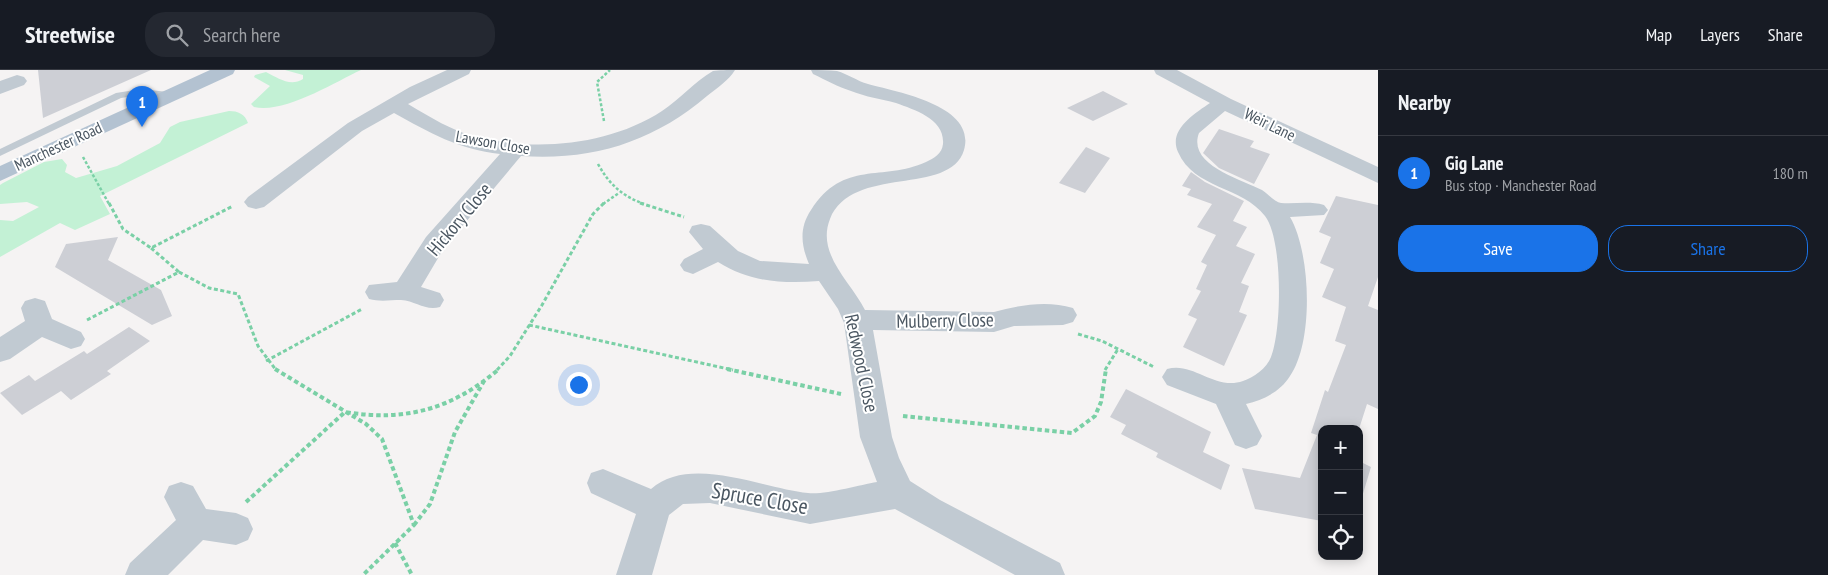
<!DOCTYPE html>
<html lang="en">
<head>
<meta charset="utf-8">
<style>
	body { margin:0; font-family:"PT Sans Narrow",sans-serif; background:#242831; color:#f1f3f6 }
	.controls { position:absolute; right:15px; bottom:15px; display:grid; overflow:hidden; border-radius:10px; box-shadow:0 2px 12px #0003 }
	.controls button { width:45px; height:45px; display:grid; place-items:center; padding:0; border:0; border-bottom:1px solid #363941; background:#171b24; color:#f1f3f6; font:25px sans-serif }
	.you { position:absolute; left:578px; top:314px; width:18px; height:18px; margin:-12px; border:4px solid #fff; border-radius:50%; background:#1a73e8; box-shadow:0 0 0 8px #1a73e833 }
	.badge { display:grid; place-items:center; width:32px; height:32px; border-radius:50%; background:#1a73e8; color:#fff; font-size:16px; font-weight:700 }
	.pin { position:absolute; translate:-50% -41px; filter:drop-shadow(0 1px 2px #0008) }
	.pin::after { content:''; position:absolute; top:26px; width:18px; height:15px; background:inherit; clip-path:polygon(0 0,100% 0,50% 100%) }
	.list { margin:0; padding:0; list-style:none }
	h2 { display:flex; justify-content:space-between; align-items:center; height:65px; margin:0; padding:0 20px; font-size:21px }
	h2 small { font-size:16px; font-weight:400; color:#9ea1a6 }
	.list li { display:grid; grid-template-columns:32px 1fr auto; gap:15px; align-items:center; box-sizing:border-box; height:75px; padding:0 20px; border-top:1px solid #363941 }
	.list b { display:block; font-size:19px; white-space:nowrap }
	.list p { margin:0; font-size:16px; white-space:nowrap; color:#9ea1a6 }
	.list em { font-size:16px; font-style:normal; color:#9ea1a6 }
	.actions { display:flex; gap:10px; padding:15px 20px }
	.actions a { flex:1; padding:11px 0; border:1px solid #1a73e8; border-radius:20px; text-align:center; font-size:18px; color:#1a73e8 }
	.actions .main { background:#1a73e8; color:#fff }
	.icon { flex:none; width:28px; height:28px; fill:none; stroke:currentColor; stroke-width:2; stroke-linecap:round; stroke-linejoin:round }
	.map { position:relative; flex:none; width:1378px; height:505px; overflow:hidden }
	header { display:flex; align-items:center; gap:30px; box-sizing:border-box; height:70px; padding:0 25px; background:#171b24; border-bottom:1px solid #363941 }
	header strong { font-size:24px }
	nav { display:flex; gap:28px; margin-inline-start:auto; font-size:18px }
	.search { width:350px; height:45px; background:#242831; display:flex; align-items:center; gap:12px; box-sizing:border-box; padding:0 18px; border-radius:20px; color:#9ea1a6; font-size:19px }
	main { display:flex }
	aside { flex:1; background:#171b24 }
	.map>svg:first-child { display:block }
	.green { fill:#c3f1d5 }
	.building { fill:#cdcfd5 }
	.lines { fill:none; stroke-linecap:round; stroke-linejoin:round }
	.path-far2 { stroke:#7ad0a6; stroke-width:2.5; stroke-dasharray:3 2; stroke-linecap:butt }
	.path-far1 { stroke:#7ad0a6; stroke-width:3; stroke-dasharray:4 2.5; stroke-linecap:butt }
	.path { stroke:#7ad0a6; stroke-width:4; stroke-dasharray:4.5 3; stroke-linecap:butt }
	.lane { fill:#c1cad2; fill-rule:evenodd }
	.street { fill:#c1cad2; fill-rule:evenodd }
	.primary { fill:#b3c2d1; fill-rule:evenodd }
	.labels { text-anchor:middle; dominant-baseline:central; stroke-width:4; stroke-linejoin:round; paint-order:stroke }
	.far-street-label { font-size:16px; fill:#4a5661; stroke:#fff }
	.street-label { font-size:19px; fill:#4a5661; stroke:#fff }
	.near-street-label { font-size:22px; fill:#4a5661; stroke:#fff }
</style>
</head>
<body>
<header>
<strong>Streetwise</strong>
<div class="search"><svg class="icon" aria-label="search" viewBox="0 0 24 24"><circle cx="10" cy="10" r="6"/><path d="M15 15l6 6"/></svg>Search here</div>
<nav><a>Map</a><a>Layers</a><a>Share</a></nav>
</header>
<main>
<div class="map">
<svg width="1378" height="505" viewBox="0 0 1378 505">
	<rect width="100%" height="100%" fill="#f5f3f3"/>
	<path class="green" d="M 285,0 L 361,0 C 333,13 284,44 254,37 L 251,34 L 270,16 L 254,7 L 255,5 L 266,2 C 278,8 290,17 303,9 L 303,5 Z
		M 229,41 C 238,41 245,44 248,53 L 100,126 L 110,144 L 75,160 L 60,153 L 0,187 L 0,150 L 13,151 L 39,137 L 27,132 L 0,134 L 0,115 L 3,113 L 44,92 L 62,89 L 67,95 L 65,102 L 76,108 L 117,96 L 160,73 L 170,57 L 180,52 Z"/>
	<path class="building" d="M 38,0 L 151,0 L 43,48 Z
		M 1103,21 L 1128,34 L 1093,51 L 1067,38 Z
		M 1219,59 L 1254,71 L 1250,77 L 1270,84 L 1254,114 L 1219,98 L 1203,83 Z
		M 1086,77 L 1110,88 L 1085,123 L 1059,113 Z
		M 1191,102 L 1205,112 L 1244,131 L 1233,151 L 1247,157 L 1236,176 L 1255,184 L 1241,213 L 1249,216 L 1239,242 L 1247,245 L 1224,296 L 1183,277 L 1197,249 L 1188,245 L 1201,221 L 1196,219 L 1207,195 L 1201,192 L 1216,165 L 1197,157 L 1212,134 L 1187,125 L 1191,119 L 1182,116 Z
		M 1336,126 L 1378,135 L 1378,207 L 1368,236 L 1378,240 L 1378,339 L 1367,334 L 1359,359 L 1322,359 L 1322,451 L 1255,439 L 1242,398 L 1300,408 L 1317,365 L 1311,363 L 1325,320 L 1328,322 L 1346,275 L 1335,271 L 1346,237 L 1322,227 L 1334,199 L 1320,193 L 1331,167 L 1319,162 Z
		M 118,167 L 108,190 L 161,220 L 172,246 L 152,255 L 55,197 L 66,174 Z
		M 129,257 L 150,271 L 107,301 L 111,304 L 71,330 L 61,321 L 22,345 L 0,323 L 29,305 L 35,311 L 84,281 L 87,284 Z
		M 1126,319 L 1211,362 L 1203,382 L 1230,395 L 1221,420 L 1156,387 L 1158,383 L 1121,364 L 1126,355 L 1110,347 Z
		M 1359,391 L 1371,397 L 1362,427 L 1359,425 Z"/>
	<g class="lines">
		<path class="path-far2" d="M 604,51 L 597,12 L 610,0
			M 83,87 L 109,134
			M 598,94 C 609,114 622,126 644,134
			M 603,134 L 619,123"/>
		<path class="path-far1" d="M 109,133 L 123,159 L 151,178 L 233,136
			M 640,133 L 684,147
			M 179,202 L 209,218 L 238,224 L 258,276 L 276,300
			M 87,250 L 179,202 L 151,178
			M 529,255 L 733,300
			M 1078,264 L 1102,271 L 1154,297
			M 266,291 L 362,239
			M 497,300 L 510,286 L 542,235 L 593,144 L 604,133
			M 1105,300 L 1118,279"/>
		<path class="path" d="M 275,299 L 366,354 L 382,369 L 414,455 L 363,505
			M 727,299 L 841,324
			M 903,346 L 1072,363 L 1095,346 L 1101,332 L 1106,299
			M 246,432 L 345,342 C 406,352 452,339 499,299
			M 414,455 L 430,434 L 455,362 L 484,311
			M 395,473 L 412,505"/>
		<path class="lane" d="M 141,19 L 168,22 L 173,25 L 168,28 L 141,25 L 121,28 L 0,86 L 0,79 L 116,23 Z"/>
		<path class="street" d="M 447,0 L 471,0 L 469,4 L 408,34 C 430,47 452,61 477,67 C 536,82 610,75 662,41 C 679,30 695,11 713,1 C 718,0 729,0 735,0 C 729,10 717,18 707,26 C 653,72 592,91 521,86 L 444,178 L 421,217 L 440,223 L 444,230 L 440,237 C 425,241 416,231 401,230 C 390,230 380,232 369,229 L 365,222 L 369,215 L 397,212 L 426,167 L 500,84 C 460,80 428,62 394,43 L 362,61 L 264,137 L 256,139 L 248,137 L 244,132 L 248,127 L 348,53 L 410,17 Z
			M 811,0 C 819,0 829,0 837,1 C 848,4 857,11 868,14 C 896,22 977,35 964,80 C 950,127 852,94 830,149 C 816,184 851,212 865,240 L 994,242 C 1019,235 1047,230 1073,238 L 1077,245 L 1073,252 L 1063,255 L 1014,256 L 994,262 L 873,260 L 892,367 L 899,388 L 910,411 L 940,430 L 1060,493 L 1065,505 L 1015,505 L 895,439 L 810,454 L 710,433 L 683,434 L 669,445 L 652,505 L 616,505 L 636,444 L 591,423 L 587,413 L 591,403 L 603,399 L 651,419 C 691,384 763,419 808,423 C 825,425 859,415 877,412 L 860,367 L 844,253 L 838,239 L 819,211 C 784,214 749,212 718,192 L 693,204 L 684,201 L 680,195 L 684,189 L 703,179 L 689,162 L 692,156 L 701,154 L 710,156 L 738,181 L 760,191 L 809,194 C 801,175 799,158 811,140 C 844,89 882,112 926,92 C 934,88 942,84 943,74 C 945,49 915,40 896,33 C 881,29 866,27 851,21 C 838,17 826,10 813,4 Z
			M 1154,0 L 1177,0 L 1231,29 L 1378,97 L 1378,113 L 1225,41 L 1199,63 C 1187,95 1241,109 1262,120 C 1268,124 1275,132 1281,133 C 1296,134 1310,131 1324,135 L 1328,140 L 1324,145 L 1290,147 C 1311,183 1314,272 1290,306 C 1280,322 1263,330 1246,334 L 1262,366 L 1257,375 L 1246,379 L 1235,375 L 1216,334 L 1167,315 L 1162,307 L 1167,299 C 1193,291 1215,321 1243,311 C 1253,308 1267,298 1271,287 C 1282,260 1283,169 1265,146 C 1242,116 1194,119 1178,82 C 1168,60 1194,44 1210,33 L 1156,4 Z
			M 17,5 L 24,7 L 27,11 L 24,15 L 0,24 L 0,11 Z
			M 35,228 L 45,231 L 52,249 L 81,262 L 85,269 L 81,276 L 71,279 L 42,267 L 10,289 L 0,292 L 0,267 L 25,251 L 21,238 L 25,231 Z
			M 181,412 L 193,416 L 206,439 L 236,443 L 248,448 L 253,459 L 248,470 L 236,475 L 203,470 L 168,505 L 125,505 L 130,493 L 176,450 L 164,427 L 169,416 Z"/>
		<path class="primary" d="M 210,0 L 235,0 L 233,4 L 0,111 L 0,96 Z"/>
	</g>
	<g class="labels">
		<g class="far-street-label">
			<text transform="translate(1270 54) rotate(26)">Weir Lane</text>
			<text transform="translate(493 72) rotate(10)">Lawson Close</text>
			<text transform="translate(58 76) rotate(-25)">Manchester Road</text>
		</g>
		<g class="street-label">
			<text transform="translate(459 149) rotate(-50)">Hickory Close</text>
			<text transform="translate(945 250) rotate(-1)">Mulberry Close</text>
			<text transform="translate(862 293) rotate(78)">Redwood Close</text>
		</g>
		<g class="near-street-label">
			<text transform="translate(760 428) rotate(10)">Spruce Close</text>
		</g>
	</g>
</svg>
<div class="controls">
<button>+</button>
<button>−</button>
<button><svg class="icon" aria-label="locate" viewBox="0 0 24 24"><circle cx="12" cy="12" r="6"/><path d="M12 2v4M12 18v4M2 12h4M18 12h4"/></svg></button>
</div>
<div class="you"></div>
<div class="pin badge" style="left:142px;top:57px">1</div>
</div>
<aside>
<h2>Nearby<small></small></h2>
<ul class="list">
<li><span class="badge">1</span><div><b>Gig Lane</b><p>Bus stop · Manchester Road</p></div><em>180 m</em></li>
</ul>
<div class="actions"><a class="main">Save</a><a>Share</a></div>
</aside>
</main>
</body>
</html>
